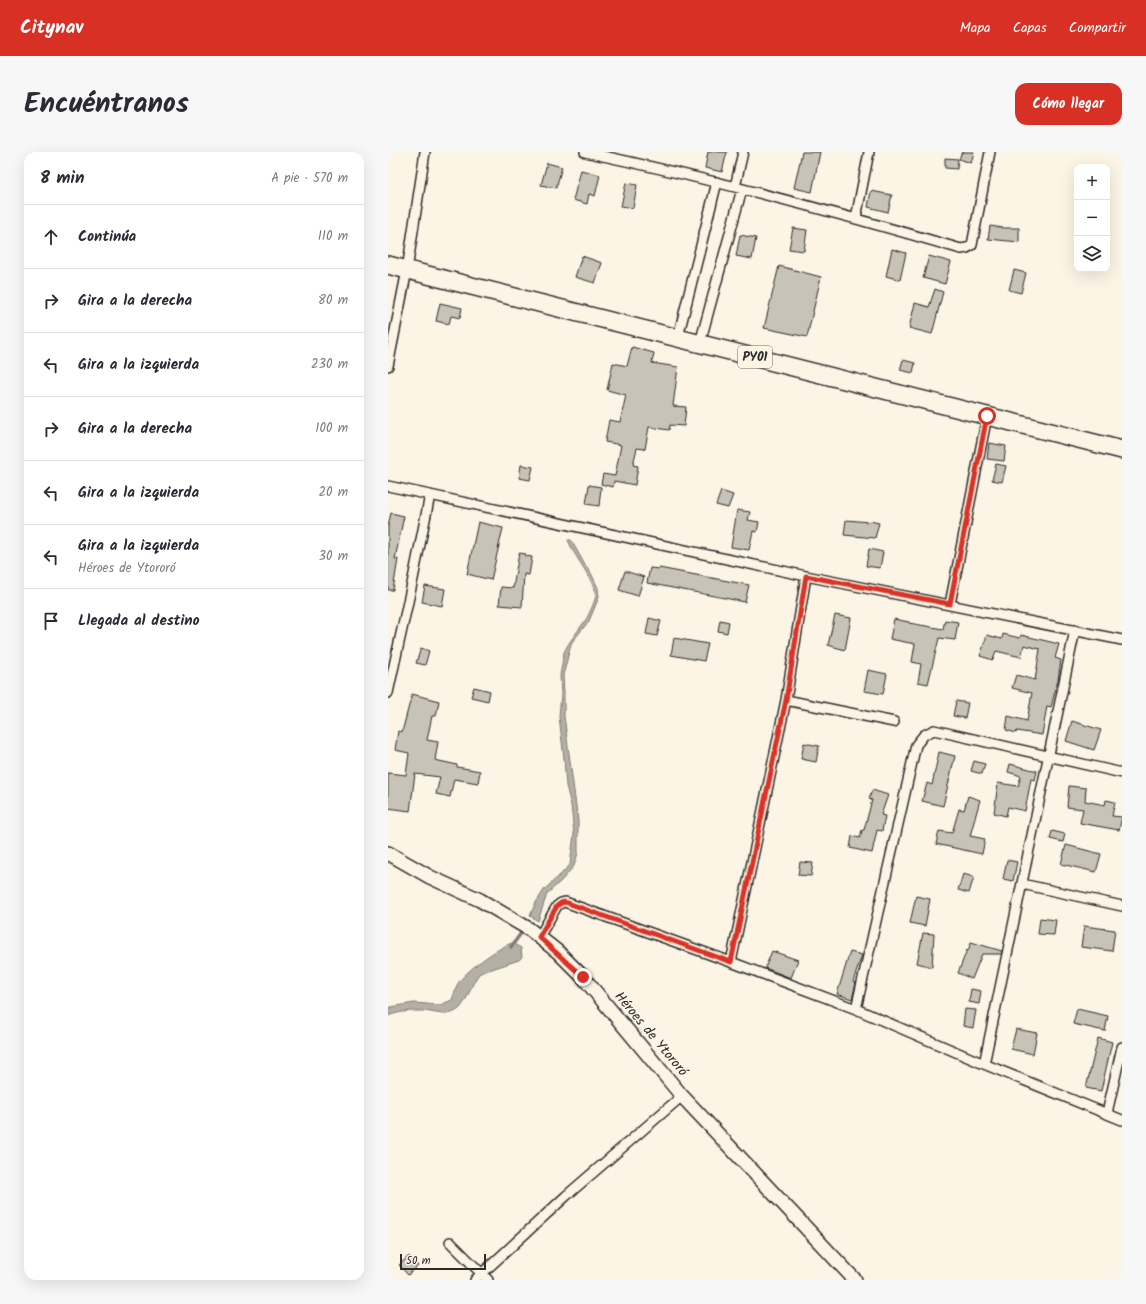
<!DOCTYPE html>
<html lang="es">
<head>
<meta charset="utf-8">
<style>
	body { margin:0; font-family:Kalam,sans-serif; background:#f7f7f7; color:#2b2b33 }
	.controls { position:absolute; right:12px; top:12px; display:grid; overflow:hidden; border-radius:8px; box-shadow:0 4px 16px #0002 }
	.controls button { width:36px; height:36px; display:grid; place-items:center; padding:0; border:0; border-bottom:1px solid #e1e1e2; background:#fff; color:#2b2b33; font:20px sans-serif }
	.scale { position:absolute; left:12px; bottom:10px; width:86px; box-sizing:border-box; padding-left:4px; border:2px solid #2b2b2b; border-top:0; font-size:11px; line-height:14px; white-space:nowrap; color:#2b2b2b; -webkit-text-stroke:3px #fcf5e5; paint-order:stroke }
	.stop { position:absolute; width:12px; height:12px; margin:-9px; border:3px solid #d93025; border-radius:50%; background:#fff }
	.stop.end { background:#d93025; border-color:#fff; box-shadow:0 1px 4px #0008 }
	.list { margin:0; padding:0; list-style:none }
	h2 { display:flex; justify-content:space-between; align-items:center; height:52px; margin:0; padding:0 16px; font-size:17px }
	h2 small { font-size:13px; font-weight:400; color:#7c7c81 }
	.list li { display:grid; grid-template-columns:26px 1fr auto; gap:12px; align-items:center; box-sizing:border-box; height:64px; padding:0 16px; border-top:1px solid #e1e1e2 }
	.list b { display:block; font-size:15px; white-space:nowrap }
	.list p { margin:0; font-size:13px; white-space:nowrap; color:#7c7c81 }
	.list em { font-size:13px; font-style:normal; color:#7c7c81 }
	.icon { flex:none; width:22px; height:22px; fill:none; stroke:currentColor; stroke-width:2; stroke-linecap:round; stroke-linejoin:round }
	.map { position:relative; flex:none; width:734px; height:1128px; overflow:hidden; border-radius:12px }
	header { display:flex; align-items:center; gap:24px; box-sizing:border-box; height:56px; padding:0 20px; background:#d93025; color:#fff }
	header strong { font-size:19px }
	nav { display:flex; gap:22px; margin-inline-start:auto; font-size:14px }
	.intro { display:flex; align-items:center; justify-content:space-between; box-sizing:border-box; height:96px; padding:0 24px }
	h1 { margin:0; font-size:28px }
	.button { padding:10px 18px; border-radius:12px; background:#d93025; color:#fff; font-size:14px; font-weight:700 }
	main { display:flex; gap:24px; padding:0 24px }
	aside { flex:1; background:#fff; border-radius:12px; box-shadow:0 4px 16px #0002 }
	.map>svg:first-child { display:block }
	.water { fill:#b4b0a5; stroke:#7d7b74 }
	.lines { fill:none; stroke-linecap:round; stroke-linejoin:round }
	.stream { stroke:#7d7b74; stroke-width:3.5 }
	.building { fill:#c8c3b7; stroke:#2b2b2b }
	.street-casing { stroke:#2b2b2b; stroke-width:12 }
	.secondary-casing { stroke:#2b2b2b; stroke-width:16 }
	.highway-casing { stroke:#2b2b2b; stroke-width:20 }
	.street { stroke:#fcf5e5; stroke-width:9 }
	.secondary { stroke:#fcf5e5; stroke-width:13 }
	.highway { stroke:#fcf5e5; stroke-width:17 }
	.route { stroke:#d93025; stroke-width:5 }
	.labels { text-anchor:middle; dominant-baseline:central; stroke-width:3; stroke-linejoin:round; paint-order:stroke }
	.shield { fill:#fcf5e5; stroke:#6a6863; stroke-width:1 }
	.shield-label { font-size:13px; font-weight:bold; fill:#2b2b2b }
	.street-label { font-size:14px; fill:#2b2b2b; stroke:#fcf5e5 }
</style>
</head>
<body>
<header>
<strong>Citynav</strong>
<nav><a>Mapa</a><a>Capas</a><a>Compartir</a></nav>
</header>
<div class="intro"><h1>Encuéntranos</h1><a class="button">Cómo llegar</a></div>
<main>
<aside>
<h2>8 min<small>A pie · 570 m</small></h2>
<ul class="list">
<li><svg class="icon" aria-label="ahead" viewBox="0 0 24 24"><path d="M12 20V5M6 11l6-6 6 6"/></svg><div><b>Continúa</b></div><em>110 m</em></li>
<li><svg class="icon" aria-label="right" viewBox="0 0 24 24"><path d="M7 20v-9h11M14 6l5 5-5 5"/></svg><div><b>Gira a la derecha</b></div><em>80 m</em></li>
<li><svg class="icon" aria-label="left" viewBox="0 0 24 24"><path d="M17 20v-9H6M10 6l-5 5 5 5"/></svg><div><b>Gira a la izquierda</b></div><em>230 m</em></li>
<li><svg class="icon" aria-label="right" viewBox="0 0 24 24"><path d="M7 20v-9h11M14 6l5 5-5 5"/></svg><div><b>Gira a la derecha</b></div><em>100 m</em></li>
<li><svg class="icon" aria-label="left" viewBox="0 0 24 24"><path d="M17 20v-9H6M10 6l-5 5 5 5"/></svg><div><b>Gira a la izquierda</b></div><em>20 m</em></li>
<li><svg class="icon" aria-label="left" viewBox="0 0 24 24"><path d="M17 20v-9H6M10 6l-5 5 5 5"/></svg><div><b>Gira a la izquierda</b><p>Héroes de Ytororó</p></div><em>30 m</em></li>
<li><svg class="icon" aria-label="arrive" viewBox="0 0 24 24"><path d="M6 21V4h12l-3 4 3 4H6"/></svg><div><b>Llegada al destino</b></div></li>
</ul>
</aside>
<div class="map">
<svg width="734" height="1128" viewBox="0 0 734 1128">
	<rect width="100%" height="100%" fill="#fcf5e5"/>
	<filter id="ink" filterUnits="userSpaceOnUse"><feTurbulence type="fractalNoise" baseFrequency=".025" numOctaves="2"/><feDisplacementMap in="SourceGraphic" scale="8" xChannelSelector="R" yChannelSelector="G"/><feConvolveMatrix kernelMatrix="1 2 1 2 8 2 1 2 1" color-interpolation-filters="sRGB"/></filter>
	<g filter="url(#ink)">
		<path class="water" d="M 180,388 L 183,388 L 196,411 L 203,421 L 210,436 L 211,445 L 201,469 L 184,490 L 181,500 L 175,524 L 176,541 L 176,564 L 190,669 L 190,701 L 186,714 L 174,728 L 159,742 L 150,769 L 142,764 L 147,752 L 156,738 L 172,723 L 182,713 L 186,682 L 183,653 L 178,634 L 176,607 L 171,564 L 173,542 L 172,524 L 176,500 L 181,491 L 199,466 L 205,453 L 208,444 L 206,436 L 200,423 L 185,399 Z
			M 124,791 L 133,796 L 134,805 L 131,808 L 92,821 C 83,831 81,846 72,856 C 59,868 45,858 30,859 C 20,859 10,860 0,864 L 0,856 L 3,855 L 26,851 L 52,853 L 64,848 C 66,843 67,838 69,833 C 77,819 109,796 124,791 Z"/>
		<g class="lines">
			<path class="stream" d="M 123,795 L 136,777"/>
		</g>
		<path class="building" d="M 320,0 L 339,0 L 334,20 L 317,16 Z
			M 414,0 L 432,0 L 424,40 L 406,36 Z
			M 574,0 L 586,0 L 583,11 L 571,7 Z
			M 557,6 L 570,7 L 569,17 L 557,16 Z
			M 159,11 L 174,15 L 168,36 L 153,33 Z
			M 193,18 L 212,23 L 207,44 L 201,42 L 199,52 L 185,48 Z
			M 238,31 L 249,33 L 245,56 L 233,54 Z
			M 483,39 L 504,43 L 500,60 L 480,55 Z
			M 602,74 L 615,76 L 631,76 L 631,90 L 600,87 Z
			M 405,76 L 419,78 L 416,99 L 401,97 Z
			M 352,83 L 368,86 L 364,107 L 348,104 Z
			M 504,97 L 518,101 L 512,128 L 498,124 Z
			M 194,104 L 214,111 L 207,131 L 187,125 Z
			M 541,104 L 563,110 L 557,132 L 535,126 Z
			M 391,114 L 433,125 L 419,185 L 376,176 Z
			M 626,118 L 638,121 L 633,141 L 621,138 Z
			M 547,137 L 555,140 L 544,182 L 521,176 L 527,151 L 541,155 Z
			M 52,151 L 74,156 L 72,166 L 63,164 L 61,172 L 48,169 Z
			M 244,195 L 266,201 L 264,211 L 290,215 L 285,254 L 298,255 L 296,274 L 282,273 L 281,278 L 261,275 L 257,297 L 249,296 L 245,313 L 250,314 L 247,333 L 226,329 L 225,335 L 213,332 L 215,322 L 227,324 L 233,293 L 217,290 L 221,268 L 232,270 L 238,243 L 219,238 L 225,211 L 239,214 Z
			M 515,208 L 527,211 L 525,221 L 512,218 Z
			M 601,291 L 618,294 L 616,309 L 599,307 Z
			M 608,312 L 618,314 L 614,330 L 604,328 Z
			M 133,313 L 145,315 L 142,328 L 131,326 Z
			M 201,333 L 213,335 L 211,354 L 198,352 Z
			M 333,339 L 345,343 L 340,356 L 328,353 Z
			M 349,358 L 362,360 L 360,368 L 371,370 L 369,380 L 365,379 L 361,398 L 343,395 Z
			M 3,361 L 16,364 L 7,407 L 10,407 L 5,438 L 0,438 L 0,374 Z
			M 458,368 L 482,370 L 482,369 L 491,371 L 487,386 L 456,383 Z
			M 90,370 L 115,376 L 103,428 L 79,422 Z
			M 481,397 L 495,400 L 492,416 L 478,414 Z
			M 131,401 L 138,402 L 137,404 L 144,405 L 141,423 L 136,422 L 134,455 L 111,453 L 113,435 L 125,436 Z
			M 262,416 L 271,417 L 271,416 L 361,433 L 357,450 L 259,431 Z
			M 237,419 L 256,425 L 250,444 L 231,438 Z
			M 37,434 L 57,437 L 54,454 L 34,450 Z
			M 447,463 L 463,466 L 457,498 L 440,493 Z
			M 261,466 L 273,469 L 269,484 L 258,482 Z
			M 506,467 L 521,470 L 521,471 L 555,477 L 557,468 L 570,470 L 567,488 L 551,486 L 540,532 L 530,530 L 533,512 L 524,510 L 527,492 L 502,487 Z
			M 332,468 L 341,470 L 339,481 L 330,479 Z
			M 615,482 L 632,486 L 633,483 L 671,492 L 667,506 L 673,508 L 670,528 L 663,555 L 659,554 L 654,583 L 629,579 L 628,581 L 618,578 L 620,564 L 639,569 L 644,541 L 624,536 L 628,523 L 647,528 L 652,497 L 636,493 L 633,505 L 608,499 L 605,508 L 592,504 L 599,483 L 614,487 Z
			M 286,486 L 320,492 L 316,509 L 283,503 Z
			M 33,496 L 41,499 L 37,513 L 28,511 Z
			M 480,518 L 499,522 L 495,542 L 476,539 Z
			M 86,535 L 102,539 L 100,549 L 83,545 Z
			M 24,542 L 51,549 L 48,564 L 44,564 L 39,588 L 50,590 L 47,608 L 69,613 L 69,615 L 92,619 L 90,631 L 66,627 L 62,645 L 48,642 L 52,625 L 27,622 L 22,659 L 0,656 L 0,621 L 18,623 L 21,601 L 7,598 L 10,579 L 14,580 Z
			M 568,549 L 580,551 L 577,566 L 565,564 Z
			M 684,569 L 713,578 L 706,598 L 678,589 Z
			M 416,591 L 431,594 L 428,610 L 413,607 Z
			M 551,600 L 567,604 L 555,654 L 534,649 L 539,631 L 544,633 Z
			M 586,609 L 597,612 L 594,622 L 583,619 Z
			M 622,612 L 649,619 L 647,628 L 643,627 L 637,659 L 620,655 L 618,664 L 606,661 L 610,631 L 630,634 L 633,624 L 620,620 Z
			M 681,634 L 698,636 L 697,649 L 717,653 L 718,648 L 727,650 L 724,664 L 734,665 L 731,678 L 692,671 L 695,657 L 679,655 Z
			M 484,638 L 500,643 L 493,663 L 497,664 L 494,679 L 489,678 L 484,701 L 462,696 L 464,684 L 472,686 L 474,678 L 476,678 L 484,648 L 481,647 Z
			M 580,644 L 592,648 L 582,684 L 597,687 L 594,702 L 548,692 L 551,679 L 564,681 L 571,657 L 576,658 Z
			M 664,679 L 677,682 L 675,690 L 662,687 Z
			M 678,693 L 713,702 L 708,720 L 673,712 Z
			M 619,708 L 629,710 L 625,729 L 615,727 Z
			M 412,710 L 425,711 L 423,724 L 410,723 Z
			M 575,722 L 586,725 L 581,741 L 570,738 Z
			M 528,744 L 542,747 L 537,774 L 522,771 Z
			M 652,766 L 668,768 L 666,783 L 650,782 Z
			M 696,774 L 727,778 L 724,799 L 693,795 Z
			M 535,781 L 546,782 L 544,815 L 529,811 Z
			M 583,790 L 614,799 L 613,802 L 594,802 L 584,827 L 570,821 L 579,798 L 580,799 Z
			M 384,799 L 410,808 L 403,826 L 377,816 Z
			M 462,800 L 474,803 L 465,830 L 468,831 L 464,847 L 449,842 Z
			M 583,837 L 593,839 L 591,852 L 581,850 Z
			M 577,857 L 588,858 L 585,876 L 575,874 Z
			M 689,857 L 720,864 L 717,879 L 685,872 Z
			M 628,877 L 649,881 L 645,902 L 623,897 Z
			M 710,886 L 724,890 L 713,939 L 698,936 Z
			M 21,1104 L 30,1114 L 20,1123 L 11,1113 Z"/>
		<g class="lines">
			<defs>
				<path id="street" d="M 197,0 C 323,27 448,60 573,97 L 579,96 L 584,93 L 602,0
					M 347,35 L 355,0
					M 468,66 L 481,0
					M 290,185 L 329,30
					M 312,191 L 354,37
					M 0,214 L 19,118 L 37,0
					M 0,334 L 418,424 L 734,488
					M 562,452 L 599,264
					M 0,541 L 25,427 L 42,343
					M 398,548 L 506,570
					M 634,732 L 734,754
					M 151,785 L 169,754 L 173,751 L 177,750 L 343,810 L 468,857 L 596,912 L 734,968
					M 343,810 L 398,548 L 418,424
					M 468,857 L 528,593 L 536,583 L 546,578 L 734,621
					M 596,912 L 687,478
					M 719,961 L 734,895
					M 62,1090 L 100,1128
					M 87,1128 L 178,1044 L 294,944"/>
				<path id="secondary" d="M 0,701 L 42,725 L 92,748 L 141,777 L 170,800 L 195,825 L 294,944 L 467,1128"/>
				<path id="highway" d="M 0,113 L 734,298"/>
			</defs>
			<use href="#street" class="street-casing"/>
			<use href="#secondary" class="secondary-casing"/>
			<use href="#highway" class="highway-casing"/>
			<use href="#street" class="street"/>
			<use href="#secondary" class="secondary"/>
			<use href="#highway" class="highway"/>
		</g>
	</g>
	<g class="lines" filter="url(#ink)">
		<path class="route" d="M 195,825 L 151,785 L 169,754 L 173,751 L 177,750 L 343,810 L 398,548 L 418,424 L 562,452 L 599,264"/>
	</g>
	<g class="labels">
		<rect class="shield" x="350" y="194" width="34" height="22" rx="3"/>
		<g class="shield-label">
			<text x="367" y="205">PY01</text>
		</g>
		<g class="street-label">
			<text transform="translate(263 882) rotate(50)">Héroes de Ytororó</text>
		</g>
	</g>
</svg>
<div class="controls">
<button>+</button>
<button>−</button>
<button><svg class="icon" aria-label="layers" viewBox="0 0 24 24"><path d="M12 4l9 5-9 5-9-5zM3 14l9 5 9-5"/></svg></button>
</div>
<div class="scale">50 m</div>
<div class="stop" style="left:599px;top:264px"></div>
<div class="stop end" style="left:195px;top:825px"></div>
</div>
</main>
</body>
</html>
